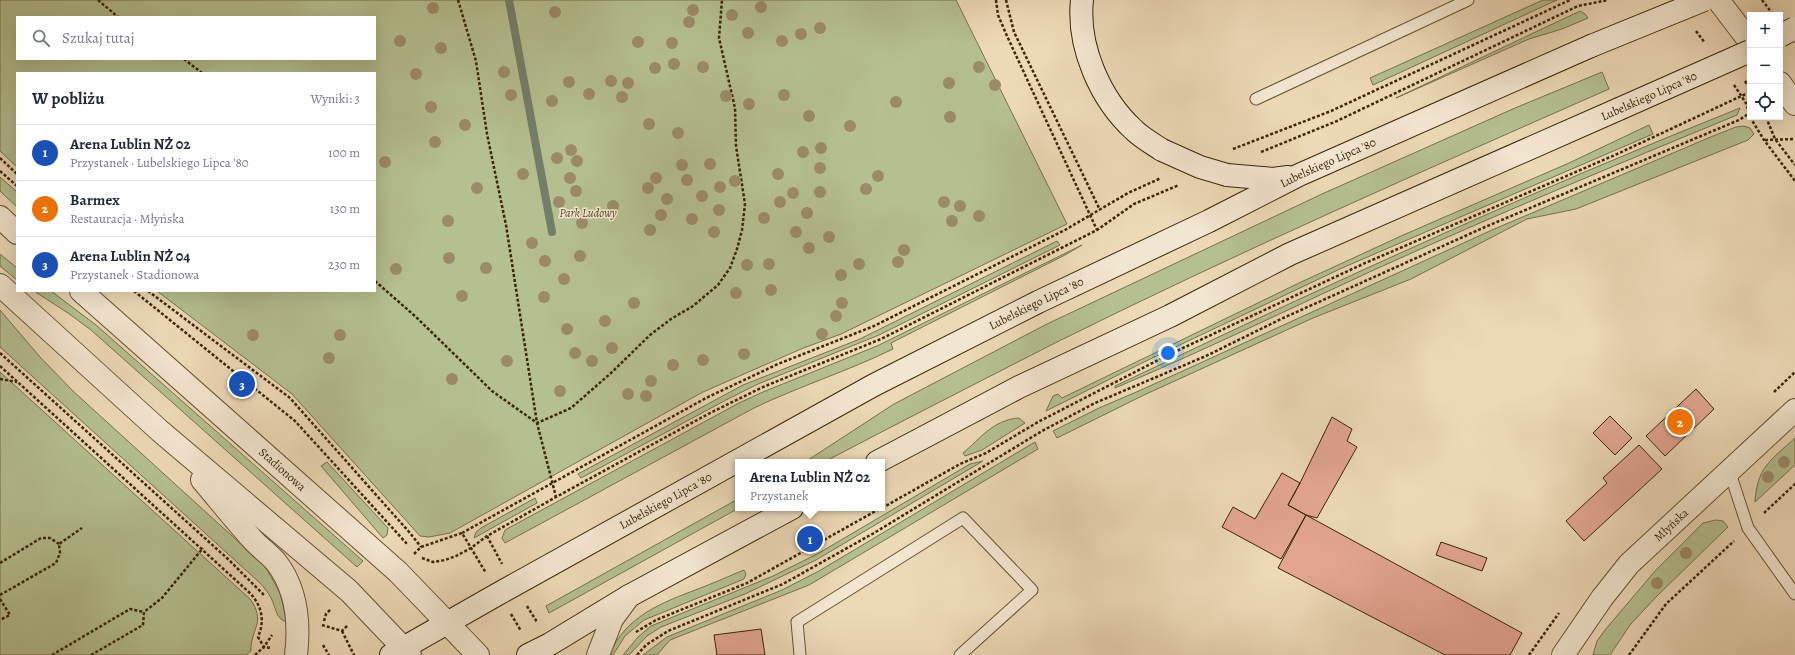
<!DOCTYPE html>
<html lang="pl">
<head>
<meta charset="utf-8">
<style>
	body { margin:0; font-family:Alegreya,serif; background:#f6f6f7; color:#1f2937 }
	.controls { position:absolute; right:12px; top:12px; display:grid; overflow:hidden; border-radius:0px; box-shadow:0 4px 16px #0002 }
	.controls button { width:36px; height:36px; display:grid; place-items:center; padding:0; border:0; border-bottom:1px solid #e0e1e3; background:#fff; color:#1f2937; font:20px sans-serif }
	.you { position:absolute; left:1168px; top:353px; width:14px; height:14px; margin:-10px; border:3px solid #fff; border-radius:50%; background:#1a73e8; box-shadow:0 0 0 6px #1a73e833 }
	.badge { display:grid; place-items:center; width:26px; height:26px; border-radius:50%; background:#1a73e8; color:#fff; font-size:13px; font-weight:700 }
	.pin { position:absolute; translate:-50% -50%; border:2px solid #fff; box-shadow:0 1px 4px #0006 }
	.popup { position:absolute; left:735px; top:459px; width:150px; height:52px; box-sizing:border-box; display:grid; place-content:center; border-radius:0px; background:#fff; filter:drop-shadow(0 1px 3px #0005); font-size:13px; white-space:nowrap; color:#747a83 }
	.popup b { font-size:15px; color:#1f2937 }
	.popup::after { content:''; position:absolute; left:50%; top:100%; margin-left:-8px; border:8px solid transparent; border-top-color:#fff }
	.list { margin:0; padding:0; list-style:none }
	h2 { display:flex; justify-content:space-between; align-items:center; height:52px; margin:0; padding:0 16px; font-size:17px }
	h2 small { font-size:13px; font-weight:400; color:#747a83 }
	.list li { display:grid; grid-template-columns:26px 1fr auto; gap:12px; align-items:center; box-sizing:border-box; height:56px; padding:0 16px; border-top:1px solid #e0e1e3 }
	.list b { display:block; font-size:15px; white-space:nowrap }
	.list p { margin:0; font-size:13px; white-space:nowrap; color:#747a83 }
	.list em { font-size:13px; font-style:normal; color:#747a83 }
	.icon { flex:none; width:22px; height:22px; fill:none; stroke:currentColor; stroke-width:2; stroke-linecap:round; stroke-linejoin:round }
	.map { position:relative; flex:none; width:1795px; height:655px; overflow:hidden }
	.search { position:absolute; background:#fff; box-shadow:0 4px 16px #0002; left:16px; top:16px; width:360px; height:44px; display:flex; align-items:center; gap:10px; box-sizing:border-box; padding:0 14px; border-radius:0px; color:#747a83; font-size:15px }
	.panel { position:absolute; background:#fff; box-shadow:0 4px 16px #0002; left:16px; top:72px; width:360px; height:220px; border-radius:0px }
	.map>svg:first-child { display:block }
	.green { fill:#b5c090; stroke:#78724a; fill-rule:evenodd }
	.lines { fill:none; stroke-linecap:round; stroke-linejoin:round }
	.stream { stroke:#737e6a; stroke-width:8 }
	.building { fill:#e3a592; stroke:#3a2505 }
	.service-casing { stroke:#675232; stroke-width:13 }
	.minor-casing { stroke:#675232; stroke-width:24 }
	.tertiary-casing { stroke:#675232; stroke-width:24 }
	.secondary-casing { stroke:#3a2505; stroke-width:24 }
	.path { stroke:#3a2505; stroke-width:2.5; stroke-dasharray:3 2; stroke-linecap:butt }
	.service { stroke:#f3e6d0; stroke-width:11 }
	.minor { stroke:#f3e6d0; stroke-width:22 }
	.tertiary { stroke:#f3e6d0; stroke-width:22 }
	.secondary { stroke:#f3e6d0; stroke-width:22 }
	.secondary-bridge-casing { stroke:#3a2505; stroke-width:24; stroke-linecap:butt }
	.secondary-bridge { stroke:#f3e6d0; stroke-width:22 }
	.tree { fill:#9c8b68 }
	.labels { text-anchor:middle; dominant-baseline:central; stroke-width:3; stroke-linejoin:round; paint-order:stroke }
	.street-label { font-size:12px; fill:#3a2505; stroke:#f3e6d0 }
	.park-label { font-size:12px; font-style:italic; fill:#594c28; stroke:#f3e6d0 }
</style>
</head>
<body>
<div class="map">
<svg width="1795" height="655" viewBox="0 0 1795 655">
	<rect width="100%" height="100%" fill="#edd9b7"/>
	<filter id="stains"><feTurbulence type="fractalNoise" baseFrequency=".005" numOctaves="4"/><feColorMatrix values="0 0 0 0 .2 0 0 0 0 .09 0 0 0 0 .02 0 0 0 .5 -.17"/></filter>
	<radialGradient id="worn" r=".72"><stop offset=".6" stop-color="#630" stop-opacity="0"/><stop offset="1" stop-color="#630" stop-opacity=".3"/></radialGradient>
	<path class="green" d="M 0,0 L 956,0 L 1067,224 L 841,334 L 801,349 L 703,392 L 450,533 L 429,537 L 420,536 L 292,394 L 157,291 L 375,291 L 375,73 L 17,73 L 17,167 L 0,151 ZM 17,17 L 375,17 L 375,59 L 17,59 Z
		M 1543,0 L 1557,0 L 1373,85 L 1370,78 Z
		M 1580,11 L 1585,14 L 1588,18 L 1562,29 L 1529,39 L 1396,98 Z
		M 1602,72 L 1609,89 C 1423,171 1236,253 1053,344 C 977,383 900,422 824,462 L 805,462 L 894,404 L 1047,324 L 1322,194 L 1515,108 Z
		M 1740,108 L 1737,115 C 1616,165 1495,215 1376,269 C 1289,309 1203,351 1115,388 L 1115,386 L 1149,370 C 1344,277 1539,188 1740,108 Z
		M 1649,125 L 1653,134 L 1342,268 L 1146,361 L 1046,411 L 1053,396 L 1058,394 L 1062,398 L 1299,283 L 1401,236 L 1569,163 Z
		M 1744,126 L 1750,128 L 1754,134 L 1748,140 L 1576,209 L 1527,219 L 1411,279 L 1313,318 L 1144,395 L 1057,438 L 1053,431 L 1099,408 L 1141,390 L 1492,230 L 1713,136 L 1736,127 Z
		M 0,177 L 17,192 L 17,207 L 0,191 Z
		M 1057,241 L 1060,245 L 879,335 L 758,384 L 726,400 L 581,478 L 578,474 L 743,385 L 860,339 Z
		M 1082,245 L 1065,255 L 891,343 L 893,349 C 848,371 800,386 754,408 L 505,543 L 502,538 L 505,530 L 739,403 L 763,392 L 877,346 Z
		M 0,254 L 17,268 L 17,280 L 0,266 Z
		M 34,291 L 51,291 L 96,325 L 363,561 L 357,567 L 91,330 L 68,313 Z
		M 0,310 L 40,357 L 74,392 L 265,566 L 280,593 L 287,622 C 275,619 276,607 271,598 C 268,592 264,588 260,583 L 0,347 Z
		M 0,372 L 250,599 C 267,622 250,630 251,651 L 246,655 L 0,655 Z
		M 1019,418 L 1025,423 L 982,450 L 965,456 L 963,453 C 981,438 993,420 1019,418 Z
		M 1795,438 L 1795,465 L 1755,502 C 1757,467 1771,460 1795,438 Z
		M 1035,442 L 1038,449 L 809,585 L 670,640 L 657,655 L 643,655 L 667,637 L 782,590 L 819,571 Z
		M 983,461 L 816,560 L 745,594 L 661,627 L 647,636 L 629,655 L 623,655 L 638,637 L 651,626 L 773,576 L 819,553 L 970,464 Z
		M 327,462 L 388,528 L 387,535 L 383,538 L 321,466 Z
		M 535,498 L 537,503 L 474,538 L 476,532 L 481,528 Z
		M 738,499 L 739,508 L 549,613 L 546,606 Z
		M 1716,520 L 1723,521 L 1728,527 L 1657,596 L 1630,625 L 1610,655 L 1593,655 L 1597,641 L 1605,630 L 1655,571 L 1703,523 Z
		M 744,570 L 746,574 L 744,579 L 644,620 L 625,636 L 613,655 L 609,655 C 626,616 661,603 698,589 C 714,583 729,576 744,570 Z"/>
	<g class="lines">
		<path class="stream" d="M 509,0 L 552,232"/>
	</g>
	<path class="building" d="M 1696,389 L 1714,409 L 1665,456 L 1646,436 Z
		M 1610,416 L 1632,438 L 1615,455 L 1593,433 Z
		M 1332,417 L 1352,429 L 1347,441 L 1357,447 L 1317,518 L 1306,515 L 1288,505 L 1300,483 Z
		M 1639,445 L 1662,469 L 1584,541 L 1566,521 L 1607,483 L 1603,478 Z
		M 1282,473 L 1300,483 L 1288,505 L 1306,515 L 1281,559 L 1222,527 L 1233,507 L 1255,519 Z
		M 1306,515 L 1522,633 L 1510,655 L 1445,655 L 1278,568 Z
		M 1441,542 L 1487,558 L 1482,571 L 1436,555 Z
		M 761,629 L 765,655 L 717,655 L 714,635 Z"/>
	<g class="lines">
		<defs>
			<path id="service" d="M 1256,99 L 1468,0
				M 1729,470 L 1748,528 L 1795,594
				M 800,655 L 797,622 L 963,518 L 1032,590 L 960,655"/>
			<g id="minor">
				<path d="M 1718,0 L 1750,42"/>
				<path d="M 1780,83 L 1795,104"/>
				<path d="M 598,655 L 612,619 L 629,596"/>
				<path id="s1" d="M 1563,655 L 1602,598 L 1629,564 L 1795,410"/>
			</g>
			<g id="tertiary">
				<path d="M 0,217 L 17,233"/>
				<path d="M 0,285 L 160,431 L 349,591 L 410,655"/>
				<path id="s2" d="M 81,291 L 398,572 L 478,655"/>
				<path d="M 202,480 C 219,500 235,520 252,539 C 259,547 269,554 276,562 C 297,589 300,622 296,655"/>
			</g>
			<g id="secondary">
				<path d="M 1082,0 C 1077,46 1100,99 1134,130 C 1142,138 1153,144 1162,150"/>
				<path d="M 1227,175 L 1273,179 L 1288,177"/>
				<path d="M 877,462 L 1019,387 L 1170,316 L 1290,254 L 1619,109"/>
				<path id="s3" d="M 391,655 L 498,594 L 874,385 L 1038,302 L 1209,221 L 1299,175 L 1591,46"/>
				<path d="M 528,655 L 550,644 L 629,596 L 792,508"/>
			</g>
		</defs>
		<use href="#service" class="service-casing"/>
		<use href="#minor" class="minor-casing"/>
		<use href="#tertiary" class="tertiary-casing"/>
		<use href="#secondary" class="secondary-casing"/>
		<path class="path" d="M 98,0 L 118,17
			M 458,0 L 476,61 L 487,134 L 506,225 L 537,423 L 556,497
			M 996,0 L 998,15 L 1007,36 L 1097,230
			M 1006,0 L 1014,32 L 1100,210
			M 1762,0 L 1772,13
			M 1696,31 L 1705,43
			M 184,59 L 202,73
			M 1745,81 L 1750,89
			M 1734,85 L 1746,103 L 1750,116
			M 1750,117 L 1764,140 L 1795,181
			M 1766,117 L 1775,139 L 1795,165
			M 1765,140 L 1795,139
			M 1233,149 L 1331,111 L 1570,0
			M 1261,152 L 1337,121 L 1578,6 L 1608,0
			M 0,158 L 17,174
			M 0,171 L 17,186
			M 375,281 L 416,317 L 492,391 L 537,423 L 571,408 L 611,373 L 650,335 L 671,319 L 693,306 L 718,285 L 730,268 L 737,249 L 742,230 L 745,204 L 736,146 L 735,108 L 719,38 L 722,0
			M 134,291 L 295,421 L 408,545
			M 148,291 L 290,398 L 410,533 L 421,547
			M 0,353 L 229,560 L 265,596
			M 0,366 L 251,594 C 262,607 265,621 258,637 L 264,647 L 271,648
			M 0,379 L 17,382
			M 1774,392 L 1795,372
			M 882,508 L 960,464 L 986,453 L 1038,422 L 1168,355 L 1363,264 L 1615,155 L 1750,92
			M 1764,513 L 1795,484
			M 462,533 L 706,398 L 778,364 L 874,326 L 1065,230 L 1128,193 L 1161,178
			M 487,536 L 502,564
			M 414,554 L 421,547 L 462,533 L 486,573
			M 422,558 L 433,562 L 445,560 L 456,556 L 471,548 L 487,536 L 556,497 L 710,413 L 763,387 L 881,339 L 1097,230 L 1134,204 L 1179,185
			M 0,563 L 41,538 L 50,538 L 59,544
			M 0,595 L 56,563 L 60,553 L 59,544 L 82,528
			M 0,599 L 10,615 L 0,620
			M 527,606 L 537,622
			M 511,614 L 521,631
			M 324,621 L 326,614 L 331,609
			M 322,625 L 342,631 L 348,625
			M 342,631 L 354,655
			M 636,632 L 656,620 L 747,583 L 881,508
			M 323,645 L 329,655
			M 52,655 L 130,609 L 144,612
			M 91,655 L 143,625 L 144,612 L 162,598 L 203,548
			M 255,655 L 264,647 L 272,635
			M 637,655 L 646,645 L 668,631 L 783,584 L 874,533 L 1042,431 L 1095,403 L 1206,356 L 1281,319 L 1485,227 L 1739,120 L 1750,113
			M 1529,655 L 1559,613
			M 1629,655 L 1666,604 L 1734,541"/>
		<use href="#service" class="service"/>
		<use href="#minor" class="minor"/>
		<use href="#tertiary" class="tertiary"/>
		<use href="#secondary" class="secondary"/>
		<defs>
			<path id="secondary-bridge" d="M 1780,36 L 1795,28
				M 1591,46 L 1704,0
				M 1619,109 L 1750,51
				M 1162,150 L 1200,167 L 1227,175"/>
		</defs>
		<use href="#secondary-bridge" class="secondary-bridge-casing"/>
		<use href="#secondary-bridge" class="secondary-bridge"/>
	</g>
	<g class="tree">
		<circle cx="761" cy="7" r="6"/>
		<circle cx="433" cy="8" r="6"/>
		<circle cx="693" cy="10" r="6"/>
		<circle cx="555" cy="12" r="6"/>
		<circle cx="732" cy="15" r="6"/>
		<circle cx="689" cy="22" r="6"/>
		<circle cx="820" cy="28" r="6"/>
		<circle cx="748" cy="33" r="6"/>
		<circle cx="801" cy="34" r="6"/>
		<circle cx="400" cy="41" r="6"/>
		<circle cx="782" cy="41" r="6"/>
		<circle cx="638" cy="42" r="6"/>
		<circle cx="672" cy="43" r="6"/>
		<circle cx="441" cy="48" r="6"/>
		<circle cx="674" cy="64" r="6"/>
		<circle cx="703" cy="67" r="6"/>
		<circle cx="979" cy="67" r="6"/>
		<circle cx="655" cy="68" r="6"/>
		<circle cx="504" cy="72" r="6"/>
		<circle cx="416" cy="74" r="6"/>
		<circle cx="611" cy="81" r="6"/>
		<circle cx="569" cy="82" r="6"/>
		<circle cx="628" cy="83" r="6"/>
		<circle cx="949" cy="83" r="6"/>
		<circle cx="995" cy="85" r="6"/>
		<circle cx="589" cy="94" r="6"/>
		<circle cx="511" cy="95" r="6"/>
		<circle cx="784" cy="95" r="6"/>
		<circle cx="726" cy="96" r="6"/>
		<circle cx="622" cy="97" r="6"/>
		<circle cx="552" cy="101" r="6"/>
		<circle cx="896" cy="102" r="6"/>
		<circle cx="749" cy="104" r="6"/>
		<circle cx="431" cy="107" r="6"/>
		<circle cx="809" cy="116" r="6"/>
		<circle cx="950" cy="117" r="6"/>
		<circle cx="649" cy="124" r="6"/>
		<circle cx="465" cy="125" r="6"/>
		<circle cx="850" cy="126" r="6"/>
		<circle cx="678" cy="133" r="6"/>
		<circle cx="435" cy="142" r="6"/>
		<circle cx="821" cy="148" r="6"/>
		<circle cx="571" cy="150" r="6"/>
		<circle cx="803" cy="152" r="6"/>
		<circle cx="557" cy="158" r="6"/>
		<circle cx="577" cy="161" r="6"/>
		<circle cx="385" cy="162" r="6"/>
		<circle cx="710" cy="164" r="6"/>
		<circle cx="682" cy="165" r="6"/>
		<circle cx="820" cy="168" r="6"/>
		<circle cx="523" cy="174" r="6"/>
		<circle cx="778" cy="174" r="6"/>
		<circle cx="878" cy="176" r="6"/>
		<circle cx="570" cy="178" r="6"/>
		<circle cx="656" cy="178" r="6"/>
		<circle cx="687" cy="180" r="6"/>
		<circle cx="735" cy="181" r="6"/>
		<circle cx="720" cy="187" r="6"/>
		<circle cx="477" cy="188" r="6"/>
		<circle cx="648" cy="188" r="6"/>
		<circle cx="866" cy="189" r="6"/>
		<circle cx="576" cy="191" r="6"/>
		<circle cx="820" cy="192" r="6"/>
		<circle cx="793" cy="193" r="6"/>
		<circle cx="702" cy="196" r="6"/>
		<circle cx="667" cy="199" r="6"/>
		<circle cx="559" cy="202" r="6"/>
		<circle cx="780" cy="202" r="6"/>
		<circle cx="944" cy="202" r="6"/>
		<circle cx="613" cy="206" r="6"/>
		<circle cx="960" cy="206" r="6"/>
		<circle cx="719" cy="210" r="6"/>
		<circle cx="807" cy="213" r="6"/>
		<circle cx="661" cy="215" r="6"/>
		<circle cx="979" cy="216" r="6"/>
		<circle cx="764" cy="218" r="6"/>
		<circle cx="692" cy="219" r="6"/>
		<circle cx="448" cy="221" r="6"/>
		<circle cx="952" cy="221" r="6"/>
		<circle cx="582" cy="223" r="6"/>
		<circle cx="650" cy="230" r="6"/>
		<circle cx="714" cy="232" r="6"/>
		<circle cx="796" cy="232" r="6"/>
		<circle cx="829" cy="237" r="6"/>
		<circle cx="532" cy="243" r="6"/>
		<circle cx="809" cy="248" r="6"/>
		<circle cx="904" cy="250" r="6"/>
		<circle cx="580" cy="256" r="6"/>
		<circle cx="449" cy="258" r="6"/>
		<circle cx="545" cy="261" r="6"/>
		<circle cx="898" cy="262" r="6"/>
		<circle cx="769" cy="264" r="6"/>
		<circle cx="859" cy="264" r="6"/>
		<circle cx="747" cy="265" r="6"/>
		<circle cx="486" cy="268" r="6"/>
		<circle cx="396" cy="269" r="6"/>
		<circle cx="841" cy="275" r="6"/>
		<circle cx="564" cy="279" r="6"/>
		<circle cx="771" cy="290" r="6"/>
		<circle cx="736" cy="293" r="6"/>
		<circle cx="462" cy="296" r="6"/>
		<circle cx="544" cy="297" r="6"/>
		<circle cx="634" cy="303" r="6"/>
		<circle cx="842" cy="303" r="6"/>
		<circle cx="836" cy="316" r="6"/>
		<circle cx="605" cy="321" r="6"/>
		<circle cx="567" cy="329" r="6"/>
		<circle cx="822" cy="334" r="6"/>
		<circle cx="253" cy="335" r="6"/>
		<circle cx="340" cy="335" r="6"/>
		<circle cx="612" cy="348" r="6"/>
		<circle cx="575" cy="353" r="6"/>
		<circle cx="744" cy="354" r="6"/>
		<circle cx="329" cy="358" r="6"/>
		<circle cx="703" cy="360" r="6"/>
		<circle cx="507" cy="361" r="6"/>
		<circle cx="592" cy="361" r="6"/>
		<circle cx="673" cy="365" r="6"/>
		<circle cx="452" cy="379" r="6"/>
		<circle cx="651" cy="381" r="6"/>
		<circle cx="560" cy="391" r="6"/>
		<circle cx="628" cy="394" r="6"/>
		<circle cx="646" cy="396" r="6"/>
		<circle cx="1784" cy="462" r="6"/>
		<circle cx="1768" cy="477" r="6"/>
		<circle cx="1686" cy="553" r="6"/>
		<circle cx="1657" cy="583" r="6"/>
	</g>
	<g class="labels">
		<g class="street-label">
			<text transform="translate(1649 96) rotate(-24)">Lubelskiego Lipca '80</text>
			<text stroke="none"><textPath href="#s3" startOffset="1059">Lubelskiego Lipca '80</textPath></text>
			<text stroke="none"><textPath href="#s3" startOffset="735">Lubelskiego Lipca '80</textPath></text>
			<text stroke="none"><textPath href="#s2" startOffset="269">Stadionowa</textPath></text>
			<text stroke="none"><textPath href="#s3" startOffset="315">Lubelskiego Lipca '80</textPath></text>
			<text stroke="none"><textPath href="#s1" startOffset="170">Młyńska</textPath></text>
		</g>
		<g class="park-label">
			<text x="588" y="213">Park Ludowy</text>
		</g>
	</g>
	<rect width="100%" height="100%" filter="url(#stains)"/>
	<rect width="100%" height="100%" fill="url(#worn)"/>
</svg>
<div class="controls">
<button>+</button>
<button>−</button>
<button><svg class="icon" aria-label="locate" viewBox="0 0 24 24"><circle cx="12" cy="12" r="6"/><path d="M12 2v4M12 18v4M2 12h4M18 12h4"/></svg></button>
</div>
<div class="you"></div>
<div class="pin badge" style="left:810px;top:539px;background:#1a4fb4">1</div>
<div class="popup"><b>Arena Lublin NŻ 02</b>Przystanek</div>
<div class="pin badge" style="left:1680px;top:422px;background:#e8710a">2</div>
<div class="pin badge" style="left:242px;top:384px;background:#1a4fb4">3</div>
<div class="search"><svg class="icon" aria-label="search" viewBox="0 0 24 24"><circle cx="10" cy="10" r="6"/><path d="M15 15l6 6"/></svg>Szukaj tutaj</div>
<section class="panel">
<h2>W pobliżu<small>Wyniki: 3</small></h2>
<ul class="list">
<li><span class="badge" style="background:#1a4fb4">1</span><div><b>Arena Lublin NŻ 02</b><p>Przystanek · Lubelskiego Lipca '80</p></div><em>100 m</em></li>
<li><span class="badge" style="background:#e8710a">2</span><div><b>Barmex</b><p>Restauracja · Młyńska</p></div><em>130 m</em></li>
<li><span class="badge" style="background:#1a4fb4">3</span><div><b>Arena Lublin NŻ 04</b><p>Przystanek · Stadionowa</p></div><em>230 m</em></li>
</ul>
</section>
</div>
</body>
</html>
